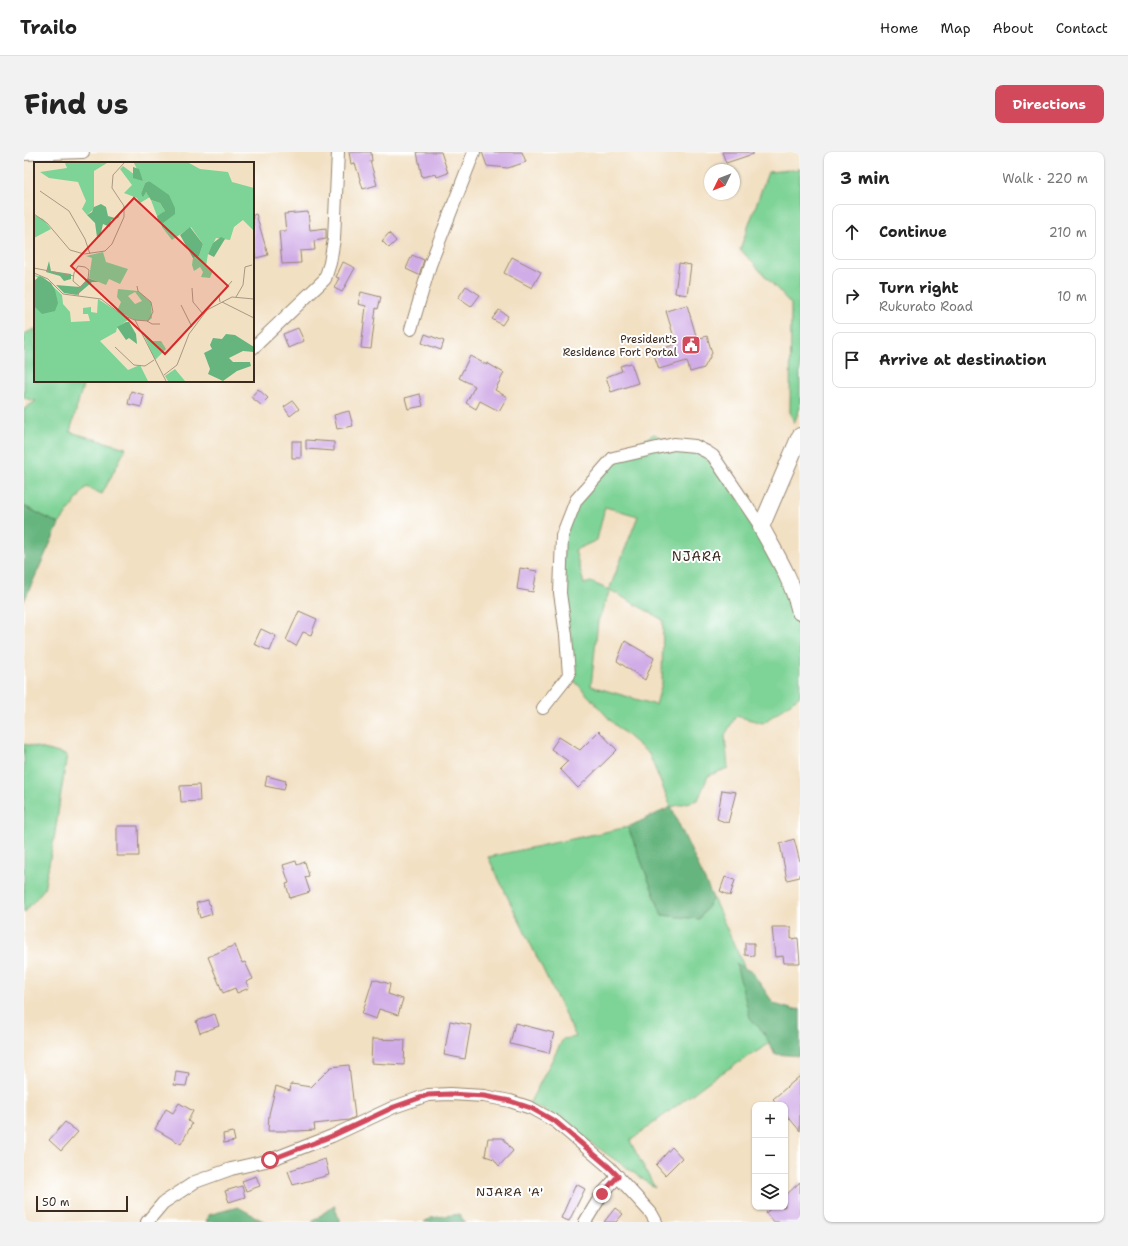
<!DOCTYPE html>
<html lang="en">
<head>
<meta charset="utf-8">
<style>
	body { margin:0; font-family:"Shantell Sans",sans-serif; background:#f2f2f2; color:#222 }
	.controls { position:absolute; right:12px; bottom:12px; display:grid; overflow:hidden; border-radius:8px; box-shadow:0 1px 3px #0004 }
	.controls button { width:36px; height:36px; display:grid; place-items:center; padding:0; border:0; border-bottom:1px solid #e0e0e0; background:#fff; color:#222; font:20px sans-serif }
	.compass { position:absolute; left:680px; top:12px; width:36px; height:36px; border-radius:50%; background:#fff; box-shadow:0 1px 3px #0004; rotate:227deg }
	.scale { position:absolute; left:12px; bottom:10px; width:92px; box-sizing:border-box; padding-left:4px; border:2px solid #3b2a1e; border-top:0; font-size:11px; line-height:14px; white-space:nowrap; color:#3b2a1e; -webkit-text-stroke:3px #fff; paint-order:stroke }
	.stop { position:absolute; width:12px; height:12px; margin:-9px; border:3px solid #d1495b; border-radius:50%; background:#fff }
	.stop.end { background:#d1495b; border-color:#fff; box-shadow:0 1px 4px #0008 }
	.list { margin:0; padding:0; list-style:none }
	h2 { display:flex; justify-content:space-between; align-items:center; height:52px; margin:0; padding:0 16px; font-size:17px }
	h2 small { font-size:13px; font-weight:400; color:#767676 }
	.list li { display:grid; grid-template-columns:26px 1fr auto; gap:12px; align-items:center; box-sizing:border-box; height:56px; margin:0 8px 8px; padding:0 8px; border:1px solid #e0e0e0; border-radius:8px }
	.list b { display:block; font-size:15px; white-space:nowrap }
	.list p { margin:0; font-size:13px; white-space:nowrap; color:#767676 }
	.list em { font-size:13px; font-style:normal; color:#767676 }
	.icon { flex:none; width:22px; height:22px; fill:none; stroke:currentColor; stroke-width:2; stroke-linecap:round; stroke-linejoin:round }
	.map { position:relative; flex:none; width:776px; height:1070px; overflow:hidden; border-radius:8px }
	header { display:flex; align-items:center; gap:24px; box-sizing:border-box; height:56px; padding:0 20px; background:#fff; border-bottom:1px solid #e0e0e0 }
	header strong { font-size:19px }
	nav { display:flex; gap:22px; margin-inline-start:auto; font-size:14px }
	.intro { display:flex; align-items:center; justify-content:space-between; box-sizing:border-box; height:96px; padding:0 24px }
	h1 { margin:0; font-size:28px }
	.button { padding:10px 18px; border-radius:8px; background:#d1495b; color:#fff; font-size:14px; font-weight:700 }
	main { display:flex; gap:24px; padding:0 24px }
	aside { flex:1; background:#fff; border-radius:8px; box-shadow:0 1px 3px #0004 }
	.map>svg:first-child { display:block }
	.green { fill:#7ed396; stroke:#5c7e5a; fill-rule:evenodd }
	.forest { fill:#66b57f; stroke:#50704e }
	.building { fill:#d1ade7 }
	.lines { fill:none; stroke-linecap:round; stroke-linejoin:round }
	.minor-casing { stroke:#968570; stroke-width:14 }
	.major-casing { stroke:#968570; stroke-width:18 }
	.minor { stroke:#fff; stroke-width:12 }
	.major { stroke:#fff; stroke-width:16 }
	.route { stroke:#d1495b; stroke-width:5 }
	.labels { text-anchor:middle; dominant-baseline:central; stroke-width:4; stroke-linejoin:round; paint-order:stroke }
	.poi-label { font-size:11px; fill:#3b2a1e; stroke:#fff; text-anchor:end }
	.neighbourhood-label { font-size:12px; letter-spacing:1px; fill:#3b2a1e; stroke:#fff }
	.quarter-label { font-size:13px; letter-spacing:1px; fill:#3b2a1e; stroke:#fff }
	.inset-road { fill:none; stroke:#a99781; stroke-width:1 }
	.view { fill:#d62828; fill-opacity:0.15; stroke:#d62828; stroke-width:2 }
	.inset-edge { fill:none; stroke:#3b2a1e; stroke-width:2 }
</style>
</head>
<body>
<header>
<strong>Trailo</strong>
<nav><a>Home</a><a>Map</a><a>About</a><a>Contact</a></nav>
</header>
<div class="intro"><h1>Find us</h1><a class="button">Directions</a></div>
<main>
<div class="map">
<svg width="776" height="1070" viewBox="0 0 776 1070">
	<rect width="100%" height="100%" fill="#fff"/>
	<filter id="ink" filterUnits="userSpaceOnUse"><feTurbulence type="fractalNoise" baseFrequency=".025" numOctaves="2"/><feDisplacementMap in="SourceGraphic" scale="8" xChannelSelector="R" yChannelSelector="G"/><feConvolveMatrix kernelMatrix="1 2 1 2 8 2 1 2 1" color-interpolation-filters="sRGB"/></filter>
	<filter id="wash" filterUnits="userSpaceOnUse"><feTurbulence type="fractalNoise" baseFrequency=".012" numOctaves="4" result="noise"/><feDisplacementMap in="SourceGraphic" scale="16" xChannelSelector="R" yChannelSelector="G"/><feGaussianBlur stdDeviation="0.9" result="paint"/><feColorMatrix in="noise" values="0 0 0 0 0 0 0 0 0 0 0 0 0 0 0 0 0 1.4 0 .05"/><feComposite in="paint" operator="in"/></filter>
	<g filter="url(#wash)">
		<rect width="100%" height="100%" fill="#f2e0c3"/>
		<path class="green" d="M 776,17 L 776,256 L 770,271 L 766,260 L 767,152 L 716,97 L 744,20 Z
			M 11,177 L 11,229 L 73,229 L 59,233 L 46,280 L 102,296 L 78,342 L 62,335 L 35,372 L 0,354 L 0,257 L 12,249 L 0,246 L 0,182 Z
			M 630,282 L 650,292 L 676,298 L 737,375 L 776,460 L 776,544 L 739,571 L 712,564 L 701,583 L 704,616 L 684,624 L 674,648 L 647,655 L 625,602 L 589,571 L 545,523 L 538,384 L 552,348 L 589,306 ZM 581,355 L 614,364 L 585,438 L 567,430 L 560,432 L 551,398 L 573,388 ZM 586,438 L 639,468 L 638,531 L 632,553 L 567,534 L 574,469 Z
			M 0,592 L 43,603 L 30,687 L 20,737 L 0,761 Z
			M 604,675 L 638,763 L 675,767 L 689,746 L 742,863 L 745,892 L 688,927 L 606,989 L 631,1036 L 522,959 L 505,952 L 539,887 L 552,885 L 464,705 Z"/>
		<path class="forest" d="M 0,354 L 35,372 L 0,449 Z
			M 647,655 L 689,746 L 675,767 L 638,763 L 604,675 Z
			M 712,812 L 728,820 L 750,852 L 770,858 L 776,857 L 776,904 L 751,902 L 740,881 L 726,866 Z
			M 310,1053 L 316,1070 L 288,1070 Z
			M 214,1055 L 241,1070 L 182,1070 L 184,1063 Z
			M 435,1062 L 441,1070 L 400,1070 L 407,1066 Z"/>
		<g id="blocks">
			<path class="building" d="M 325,0 L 347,0 L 348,9 L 346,9 L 353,33 L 339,37 L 331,11 L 327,12 Z
				M 393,0 L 417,0 L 424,21 L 413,25 L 412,22 L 398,25 Z
				M 458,0 L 498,0 L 502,10 L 484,16 L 463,14 Z
				M 698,0 L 729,0 L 729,2 L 702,11 Z
				M 284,60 L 286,78 L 302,76 L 302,87 L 290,89 L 291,98 L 276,99 L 277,111 L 258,112 L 255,79 L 262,79 L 260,62 Z
				M 232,62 L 244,103 L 232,106 L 229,94 L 229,63 Z
				M 365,81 L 372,89 L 365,96 L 358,89 Z
				M 388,103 L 400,108 L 395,123 L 382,117 Z
				M 488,105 L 517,120 L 508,136 L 480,121 Z
				M 319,110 L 331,116 L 318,140 L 310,136 L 315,126 L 312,125 Z
				M 655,111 L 667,113 L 663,143 L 651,141 Z
				M 442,134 L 456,143 L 447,155 L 434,146 Z
				M 337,140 L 357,145 L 354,157 L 352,156 L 347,197 L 337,196 L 342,154 L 334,152 Z
				M 663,153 L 673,187 L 683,184 L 688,201 L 680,216 L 666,220 L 663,209 L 635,217 L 629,200 L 652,192 L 642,159 Z
				M 475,158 L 484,164 L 478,173 L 468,167 Z
				M 274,176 L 280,189 L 264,196 L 259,182 Z
				M 401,182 L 420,189 L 417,198 L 398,191 Z
				M 446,204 L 463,213 L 463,211 L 480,221 L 471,238 L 483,245 L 475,259 L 456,249 L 452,257 L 442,251 L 451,234 L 435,226 Z
				M 607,211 L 614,231 L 587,240 L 582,225 L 598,219 L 596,214 Z
				M 234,237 L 244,246 L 237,253 L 227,245 Z
				M 107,239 L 120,243 L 117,255 L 104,252 Z
				M 396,242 L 399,254 L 384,257 L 381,246 Z
				M 269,249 L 275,257 L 266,264 L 260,255 Z
				M 325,259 L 329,274 L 313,277 L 310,263 Z
				M 282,288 L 310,290 L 310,299 L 282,297 Z
				M 268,289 L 277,289 L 277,306 L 268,306 Z
				M 496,416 L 513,419 L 509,440 L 493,437 Z
				M 275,459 L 293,467 L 287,483 L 279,480 L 272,494 L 262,488 Z
				M 237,477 L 252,484 L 246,499 L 230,492 Z
				M 601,489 L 630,506 L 621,528 L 593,509 Z
				M 575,579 L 593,598 L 554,636 L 536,617 L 544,609 L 527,597 L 535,585 L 556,598 Z
				M 243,624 L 262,629 L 260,638 L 241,634 Z
				M 175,633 L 176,649 L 157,650 L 156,634 Z
				M 698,638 L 712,640 L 704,671 L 693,667 Z
				M 93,674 L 114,674 L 115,704 L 93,704 Z
				M 770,687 L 776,710 L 776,725 L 763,728 L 756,692 Z
				M 272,709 L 273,713 L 281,710 L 285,724 L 281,725 L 286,740 L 266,746 L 262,732 L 265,731 L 259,713 Z
				M 701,725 L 711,728 L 706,744 L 696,739 Z
				M 184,748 L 188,762 L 176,766 L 172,751 Z
				M 748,775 L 767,775 L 767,787 L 774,786 L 776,811 L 760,811 L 759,804 L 751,805 Z
				M 721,791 L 730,791 L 730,804 L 721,803 Z
				M 211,793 L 218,811 L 221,810 L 229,827 L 222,830 L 225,836 L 213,841 L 211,836 L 199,841 L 184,805 Z
				M 349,827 L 366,832 L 364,842 L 379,847 L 374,863 L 355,857 L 352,867 L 338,862 Z
				M 191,862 L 195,874 L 176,881 L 172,869 Z
				M 426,869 L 447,873 L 441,907 L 420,903 Z
				M 491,871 L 530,881 L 525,901 L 486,892 Z
				M 348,887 L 381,888 L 380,913 L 347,911 Z
				M 325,913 L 331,965 L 325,968 L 290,972 L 291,978 L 274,979 L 244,979 L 245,962 L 252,934 L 266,939 L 267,932 L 287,935 L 307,915 Z
				M 152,919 L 165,921 L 162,934 L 150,933 Z
				M 776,924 L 776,979 L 761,961 L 761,953 L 754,953 L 749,947 Z
				M 155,951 L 169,959 L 164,969 L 168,972 L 157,992 L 131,977 L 142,957 L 149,961 Z
				M 41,970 L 54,980 L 37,999 L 25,988 Z
				M 209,980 L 211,989 L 200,991 L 199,982 Z
				M 464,986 L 479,986 L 489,999 L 475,1014 L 470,1007 L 461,1004 Z
				M 648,995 L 658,1006 L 641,1023 L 632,1013 Z
				M 301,1007 L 305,1023 L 269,1033 L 264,1019 Z
				M 232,1024 L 236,1034 L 222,1039 L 218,1029 Z
				M 776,1030 L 776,1070 L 749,1070 L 742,1061 L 748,1055 L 761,1055 L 761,1044 Z
				M 552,1032 L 561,1037 L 545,1069 L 537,1066 Z
				M 218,1034 L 221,1045 L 205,1050 L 201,1039 Z
				M 591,1056 L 599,1062 L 592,1070 L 580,1070 Z"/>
		</g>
	</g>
	<g filter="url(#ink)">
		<use href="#blocks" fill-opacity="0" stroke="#968570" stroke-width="1"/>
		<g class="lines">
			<defs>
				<path id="minor" d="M 0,2 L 59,0
					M 387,177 L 406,113 L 450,0
					M 229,196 L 301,127 L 306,111 L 310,87 L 314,0
					M 519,556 L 545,523 L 542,483 L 536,441 L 538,384 L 552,348 L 589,306 L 650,292 L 671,294 L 683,300 L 689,304 L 737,375
					M 123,1070 L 139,1051 L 171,1030 L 207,1017 L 246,1008 L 308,984 L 370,955 L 404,943 L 426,942 L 460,944 L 486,949 L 507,956 L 532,970 L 585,1015 L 627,1061 L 632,1070
					M 561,1070 L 578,1042 L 594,1024"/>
				<path id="major" d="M 776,284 L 737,375 C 752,402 769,430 776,460"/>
			</defs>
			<use href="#minor" class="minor-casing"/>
			<use href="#major" class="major-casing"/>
			<use href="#minor" class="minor"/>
			<use href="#major" class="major"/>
		</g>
	</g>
	<g class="lines" filter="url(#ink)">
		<path class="route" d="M 246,1008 L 308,984 L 370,955 L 404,943 L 426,942 L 460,944 L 486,949 L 507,956 L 532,970 L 585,1015 L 594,1024 L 578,1042"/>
	</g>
	<defs>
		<symbol id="civic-square" viewBox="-11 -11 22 22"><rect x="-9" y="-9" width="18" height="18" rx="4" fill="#d1495b" stroke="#fff"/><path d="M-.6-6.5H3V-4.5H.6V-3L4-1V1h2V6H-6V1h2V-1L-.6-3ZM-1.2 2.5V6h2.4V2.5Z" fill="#fff"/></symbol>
	</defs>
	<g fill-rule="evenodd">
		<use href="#civic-square" x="656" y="182" width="22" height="22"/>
	</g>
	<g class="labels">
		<g class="poi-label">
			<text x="653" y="187">President's<tspan x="653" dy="13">Residence Fort Portal</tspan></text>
		</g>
		<g class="neighbourhood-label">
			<text x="486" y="1040">NJARA 'A'</text>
		</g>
		<g class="quarter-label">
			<text x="673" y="404">NJARA</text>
		</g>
	</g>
	<g transform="translate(10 10)">
		<rect width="220" height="220" fill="#f2e0c3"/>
		<path d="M 31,1 L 73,1 L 60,9 L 60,47 L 53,53 L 48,47 L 52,39 L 44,20 L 15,16 L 6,10 L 33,6 ZM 100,1 L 155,1 L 166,7 L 194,10 L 198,20 L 220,26 L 220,69 L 209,58 L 200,65 L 196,78 L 182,76 L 174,92 L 172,104 L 179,108 L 176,116 L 167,115 L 169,110 L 166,105 L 160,109 L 158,103 L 159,96 L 165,94 L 169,82 L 157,65 L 138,78 L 128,65 L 127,61 L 138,42 L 131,33 L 115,19 L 111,21 L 107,33 L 112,30 L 116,35 L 106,41 L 103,36 L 90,31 L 98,23 L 86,7 L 89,4 L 109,19 ZM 117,38 L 126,41 L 131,49 L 129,51 L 123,54 ZM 0,53 L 9,57 L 17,67 L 0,76 ZM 69,90 L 72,100 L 94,107 L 86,122 L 75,117 L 72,123 L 55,116 L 58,96 L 52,94 ZM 0,113 L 9,115 L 28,133 L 29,142 L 36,150 L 37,160 L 56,159 L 54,152 L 49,152 L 49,146 L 57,145 L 57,150 L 63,151 L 64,137 L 95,157 L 83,166 L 82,170 L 66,179 L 94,208 L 106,203 L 114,219 L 0,219 L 0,119 L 4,116 ZM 84,127 L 104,129 L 117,140 L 118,156 L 114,159 L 101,158 L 83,149 L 87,140 L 83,135 ZM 101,130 L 108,139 L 101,142 L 94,134 ZM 108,169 L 118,179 L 127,179 L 132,187 L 121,198 ZM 141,207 L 151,219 L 134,219 L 131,214 Z" fill="#7ed396" fill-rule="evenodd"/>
		<path d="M 99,5 L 105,7 L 109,19 L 99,16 ZM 115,19 L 135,33 L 141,46 L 141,52 L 129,61 L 124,59 L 123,54 L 131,49 L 126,41 L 117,38 L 112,30 L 109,35 L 107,32 L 111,21 ZM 67,42 L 72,45 L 74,54 L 81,56 L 86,53 L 84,56 L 77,58 L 76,65 L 69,62 L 66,75 L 63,75 L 61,61 L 53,53 L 58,50 L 60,45 ZM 156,65 L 169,82 L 165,94 L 159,96 L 146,73 ZM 187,75 L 191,77 L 180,95 L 174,92 L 179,81 ZM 15,99 L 17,109 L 37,112 L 37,117 L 30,119 L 26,114 L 12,110 ZM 6,114 L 17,121 L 21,128 L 24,141 L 21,149 L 8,152 L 0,144 L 0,119 ZM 54,116 L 65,120 L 58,120 L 43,133 L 30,131 L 22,123 L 46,125 ZM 92,160 L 95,160 L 102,172 L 103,182 L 95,176 L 92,178 L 83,165 ZM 192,172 L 201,173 L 220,185 L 220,190 L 209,189 L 195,196 L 199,200 L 216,200 L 217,204 L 203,209 L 189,219 L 174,212 L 176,207 L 170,191 L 178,187 L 176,183 L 179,176 L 188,177 Z" fill="#66b57f"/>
		<path class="inset-road" d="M 6,29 L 35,49 L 51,77 L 56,92M 0,52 L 13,61 L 36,88 L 50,92 L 71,89 L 78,82 L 90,55 L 90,44 L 78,26 L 79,13 L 90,1M 0,106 L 40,114M 0,111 L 14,117 L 29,132 L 67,137 L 88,153 L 101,158 L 132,219M 158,126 L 159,140 L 169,152M 44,134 L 46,125 L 39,119 L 40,111 L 44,104 L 51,105 L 55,108 L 54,117 L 46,125M 202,135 L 209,123 L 211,105 L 218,103M 186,140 L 185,134 L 198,119M 188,140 L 220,156M 147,143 L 158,165M 101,158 L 114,159 L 119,150 L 117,140 L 104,129 L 103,124M 113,159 L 118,162 L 126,162M 81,185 L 100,203 L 111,204 L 120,198M 130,213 L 143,203 L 155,172 L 173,148 L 198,135 L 220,137"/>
		<path class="view" d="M 100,36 L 194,124 L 131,192 L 37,104 Z"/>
		<rect width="220" height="220" class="inset-edge"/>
	</g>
</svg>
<div class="controls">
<button>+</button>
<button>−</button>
<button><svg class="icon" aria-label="layers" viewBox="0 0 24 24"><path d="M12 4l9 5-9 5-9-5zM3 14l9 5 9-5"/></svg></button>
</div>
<svg class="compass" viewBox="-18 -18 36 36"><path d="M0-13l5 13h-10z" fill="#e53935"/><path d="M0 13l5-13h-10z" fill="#767676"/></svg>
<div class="scale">50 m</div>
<div class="stop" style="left:246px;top:1008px"></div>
<div class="stop end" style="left:578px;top:1042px"></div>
</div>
<aside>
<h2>3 min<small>Walk · 220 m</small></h2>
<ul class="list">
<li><svg class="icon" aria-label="ahead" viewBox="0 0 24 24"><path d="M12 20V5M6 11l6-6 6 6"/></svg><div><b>Continue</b></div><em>210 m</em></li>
<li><svg class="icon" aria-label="right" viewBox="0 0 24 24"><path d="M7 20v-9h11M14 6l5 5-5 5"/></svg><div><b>Turn right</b><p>Rukurato Road</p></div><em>10 m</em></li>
<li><svg class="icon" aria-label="arrive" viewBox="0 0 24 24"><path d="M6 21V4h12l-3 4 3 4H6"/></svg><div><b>Arrive at destination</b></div></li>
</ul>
</aside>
</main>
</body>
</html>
